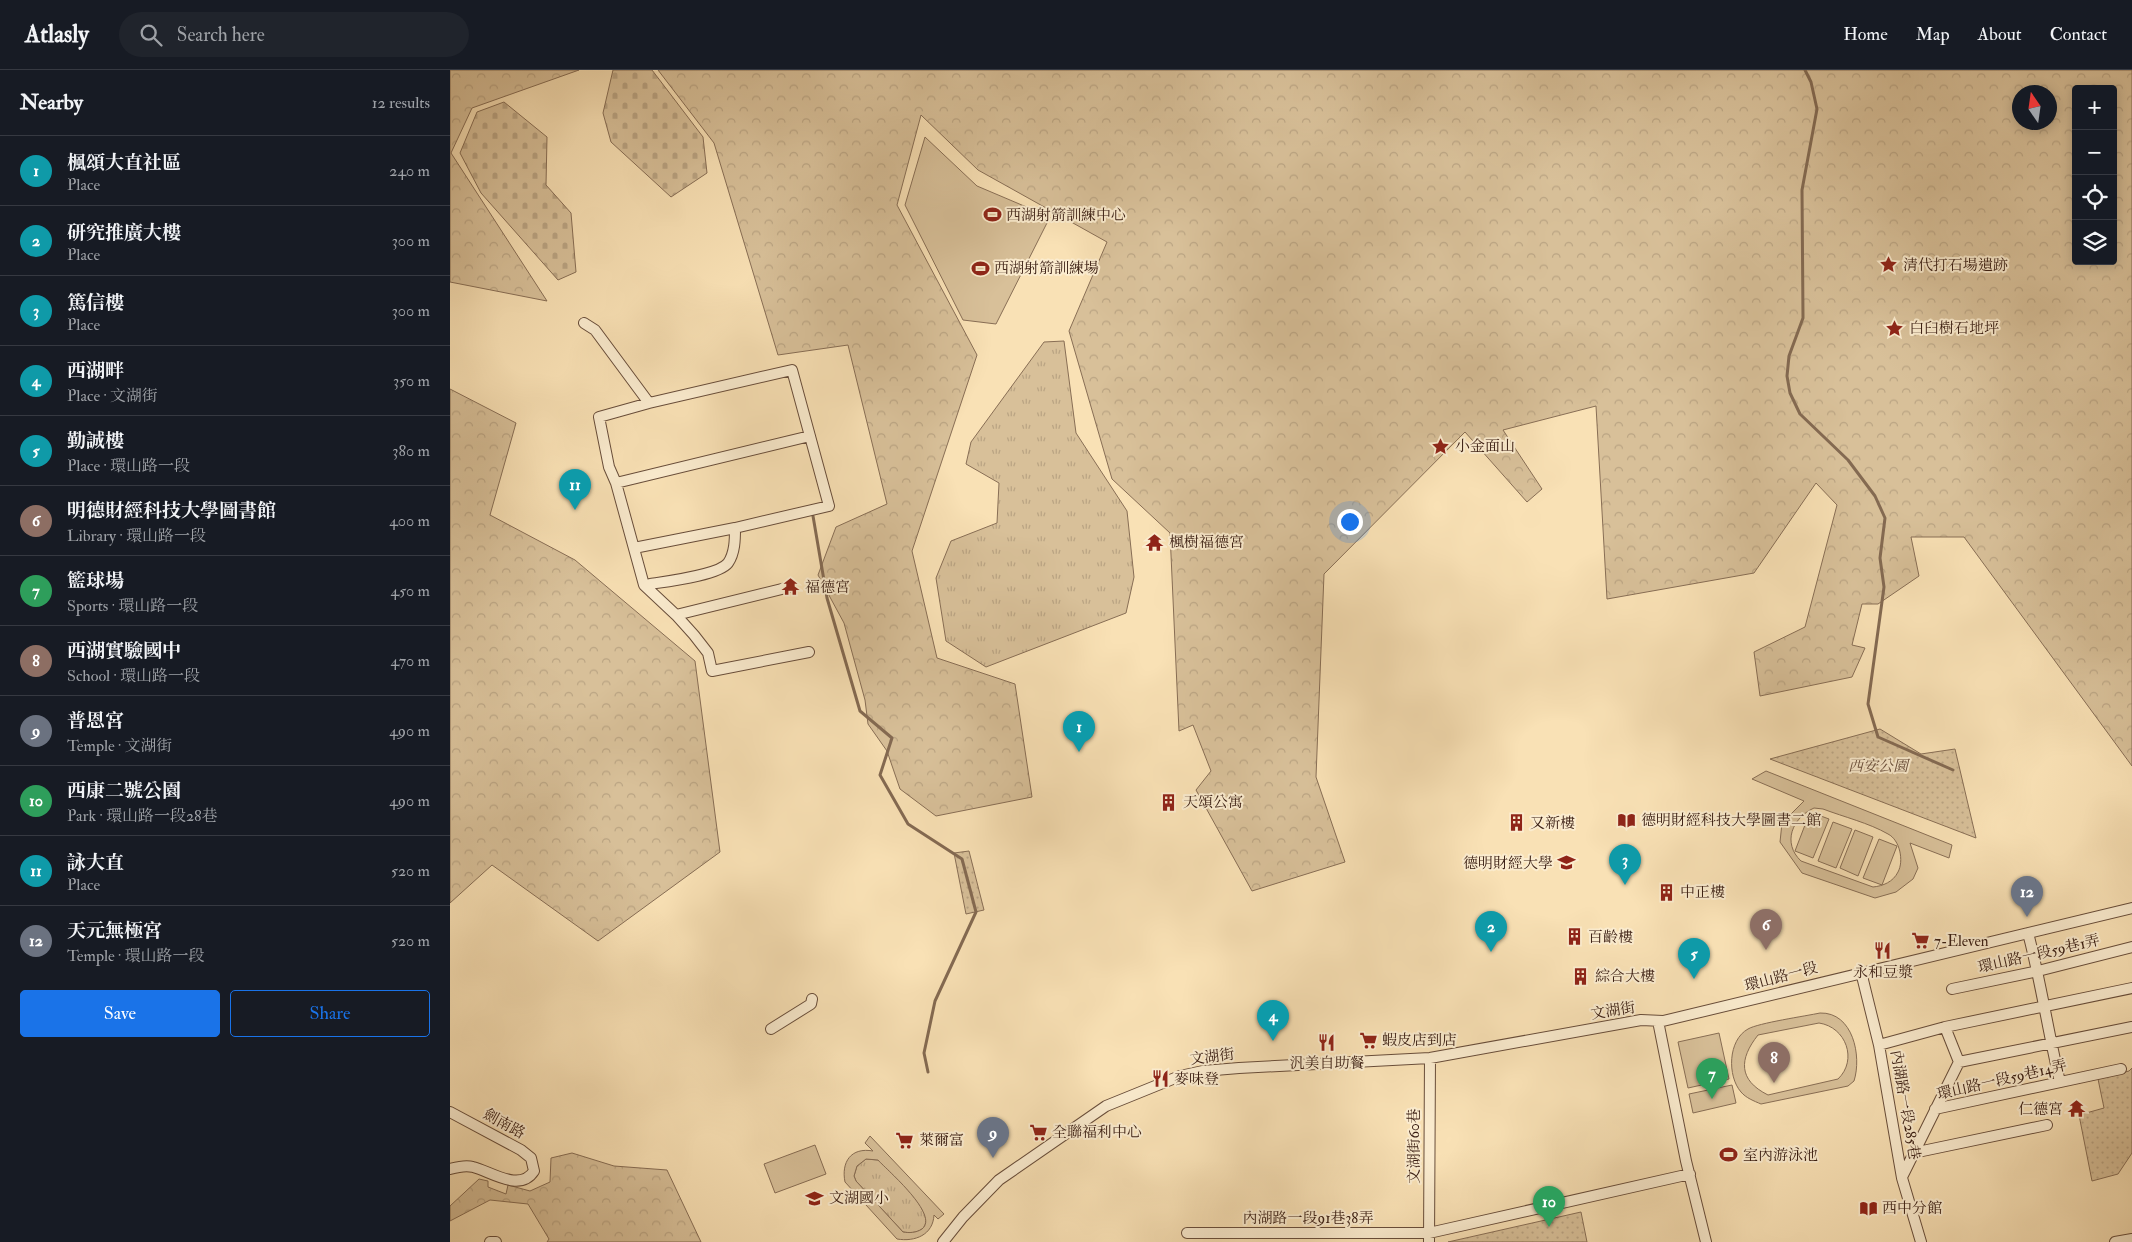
<!DOCTYPE html>
<html lang="en">
<head>
<meta charset="utf-8">
<style>
	body { margin:0; font-family:"IM FELL Double Pica","Noto Serif TC",serif; background:#20242c; color:#f1f3f6 }
	.controls { position:absolute; right:15px; top:15px; display:grid; overflow:hidden; border-radius:5px; box-shadow:0 2px 12px #0003 }
	.controls button { width:45px; height:45px; display:grid; place-items:center; padding:0; border:0; border-bottom:1px solid #363941; background:#171b24; color:#f1f3f6; font:25px sans-serif }
	.compass { position:absolute; left:1562px; top:15px; width:45px; height:45px; border-radius:50%; background:#171b24; box-shadow:0 2px 12px #0003; rotate:347deg }
	.you { position:absolute; left:899px; top:451px; width:18px; height:18px; margin:-12px; border:4px solid #fff; border-radius:50%; background:#1a73e8; box-shadow:0 0 0 8px #1a73e833 }
	.badge { display:grid; place-items:center; width:32px; height:32px; border-radius:50%; background:#1a73e8; color:#fff; font-size:16px; font-weight:700 }
	.pin { position:absolute; translate:-50% -41px; filter:drop-shadow(0 1px 2px #0008) }
	.pin::after { content:''; position:absolute; top:26px; width:18px; height:15px; background:inherit; clip-path:polygon(0 0,100% 0,50% 100%) }
	.list { margin:0; padding:0; list-style:none }
	h2 { display:flex; justify-content:space-between; align-items:center; height:65px; margin:0; padding:0 20px; font-size:21px }
	h2 small { font-size:16px; font-weight:400; color:#9ea1a6 }
	.list li { display:grid; grid-template-columns:32px 1fr auto; gap:15px; align-items:center; box-sizing:border-box; height:70px; padding:0 20px; border-top:1px solid #363941 }
	.list b { display:block; font-size:19px; white-space:nowrap }
	.list p { margin:0; font-size:16px; white-space:nowrap; color:#9ea1a6 }
	.list em { font-size:16px; font-style:normal; color:#9ea1a6 }
	.actions { display:flex; gap:10px; padding:15px 20px }
	.actions a { flex:1; padding:11px 0; border:1px solid #1a73e8; border-radius:5px; text-align:center; font-size:18px; color:#1a73e8 }
	.actions .main { background:#1a73e8; color:#fff }
	.icon { flex:none; width:28px; height:28px; fill:none; stroke:currentColor; stroke-width:2; stroke-linecap:round; stroke-linejoin:round }
	.map { position:relative; flex:none; width:1682px; height:1172px; overflow:hidden }
	header { display:flex; align-items:center; gap:30px; box-sizing:border-box; height:70px; padding:0 25px; background:#171b24; border-bottom:1px solid #363941 }
	header strong { font-size:24px }
	nav { display:flex; gap:28px; margin-inline-start:auto; font-size:18px }
	.search { width:350px; height:45px; background:#20242c; display:flex; align-items:center; gap:12px; box-sizing:border-box; padding:0 18px; border-radius:28px; color:#9ea1a6; font-size:19px }
	main { display:flex }
	aside { flex:1; background:#171b24 }
	.map>svg:first-child { display:block }
	.grass { fill:url(#grass-tufts); stroke:#886e55 }
	.forest { fill:url(#forest-crowns); stroke:#886e55; fill-rule:evenodd }
	.cemetery { fill:url(#cemetery-stones); stroke:#886e55 }
	.park { fill:url(#park-dots); stroke:#886e55 }
	.pitch { fill:#d8c099; stroke:#886e55; fill-rule:evenodd }
	.lines { fill:none; stroke-linecap:round; stroke-linejoin:round }
	.stream { stroke:#846a52; stroke-width:3 }
	.minor-casing { stroke:#684d3a; stroke-width:12 }
	.minor { stroke:#fbeccf; stroke-width:10 }
	.labels { text-anchor:middle; dominant-baseline:central; stroke-width:4; stroke-linejoin:round; paint-order:stroke }
	.poi-label { font-size:15px; fill:#381c11; stroke:#fbeccf; text-anchor:start }
	.park-label { font-size:15px; font-style:italic; fill:#684d3a; stroke:#fbeccf }
	.street-label { font-size:15px; fill:#381c11; stroke:#fbeccf }
</style>
</head>
<body>
<header>
<strong>Atlasly</strong>
<div class="search"><svg class="icon" aria-label="search" viewBox="0 0 24 24"><circle cx="10" cy="10" r="6"/><path d="M15 15l6 6"/></svg>Search here</div>
<nav><a>Home</a><a>Map</a><a>About</a><a>Contact</a></nav>
</header>
<main>
<aside>
<h2>Nearby<small>12 results</small></h2>
<ul class="list">
<li><span class="badge" style="background:#0f9aa8">1</span><div><b>楓頌大直社區</b><p>Place</p></div><em>240 m</em></li>
<li><span class="badge" style="background:#0f9aa8">2</span><div><b>研究推廣大樓</b><p>Place</p></div><em>300 m</em></li>
<li><span class="badge" style="background:#0f9aa8">3</span><div><b>篤信樓</b><p>Place</p></div><em>300 m</em></li>
<li><span class="badge" style="background:#0f9aa8">4</span><div><b>西湖畔</b><p>Place · 文湖街</p></div><em>350 m</em></li>
<li><span class="badge" style="background:#0f9aa8">5</span><div><b>勤誠樓</b><p>Place · 環山路一段</p></div><em>380 m</em></li>
<li><span class="badge" style="background:#8d6e63">6</span><div><b>明德財經科技大學圖書館</b><p>Library · 環山路一段</p></div><em>400 m</em></li>
<li><span class="badge" style="background:#2e9e5b">7</span><div><b>籃球場</b><p>Sports · 環山路一段</p></div><em>450 m</em></li>
<li><span class="badge" style="background:#8d6e63">8</span><div><b>西湖實驗國中</b><p>School · 環山路一段</p></div><em>470 m</em></li>
<li><span class="badge" style="background:#6b7280">9</span><div><b>普恩宮</b><p>Temple · 文湖街</p></div><em>490 m</em></li>
<li><span class="badge" style="background:#2e9e5b">10</span><div><b>西康二號公園</b><p>Park · 環山路一段28巷</p></div><em>490 m</em></li>
<li><span class="badge" style="background:#0f9aa8">11</span><div><b>詠大直</b><p>Place</p></div><em>520 m</em></li>
<li><span class="badge" style="background:#6b7280">12</span><div><b>天元無極宮</b><p>Temple · 環山路一段</p></div><em>520 m</em></li>
</ul>
<div class="actions"><a class="main">Save</a><a>Share</a></div>
</aside>
<div class="map">
<svg width="1682" height="1172" viewBox="0 0 1682 1172">
	<defs>
		<pattern id="grass-tufts" width="24" height="20" patternUnits="userSpaceOnUse" patternTransform="scale(1.25)"><rect width="24" height="20" fill="#d8c099"/><path d="M3 7l-1-3M5 7V3M7 7l1-3M15 17l-1-3M17 17v-4M19 17l1-3" fill="none" stroke="#baa483"/></pattern>
		<pattern id="forest-crowns" width="20" height="18" patternUnits="userSpaceOnUse" patternTransform="scale(1.25)"><rect width="20" height="18" fill="#d8c099"/><path d="M2 6a3 3 0 1 1 6 0M12 15a3 3 0 1 1 6 0" fill="none" stroke="#baa483"/></pattern>
		<pattern id="cemetery-stones" width="16" height="16" patternUnits="userSpaceOnUse" patternTransform="scale(1.25)"><rect width="16" height="16" fill="#d8c099"/><path d="M2 7V4a2 2 0 0 1 4 0v3zM10 15v-3a2 2 0 0 1 4 0v3z" fill="#baa483"/></pattern>
		<pattern id="park-dots" width="8" height="8" patternUnits="userSpaceOnUse" patternTransform="scale(1.25)"><rect width="8" height="8" fill="#d8c099"/><path d="M2 2h.1M6 6h.1" fill="none" stroke="#baa483" stroke-width="1.8" stroke-linecap="round"/></pattern>
	</defs>
	<rect width="100%" height="100%" fill="#f9e1b5"/>
	<filter id="stains"><feTurbulence type="fractalNoise" baseFrequency=".004" numOctaves="4"/><feColorMatrix values="0 0 0 0 .2 0 0 0 0 .09 0 0 0 0 .02 0 0 0 .5 -.17"/></filter>
	<radialGradient id="worn" r=".72"><stop offset=".6" stop-color="#630" stop-opacity="0"/><stop offset="1" stop-color="#630" stop-opacity=".3"/></radialGradient>
	<path class="grass" d="M 614,271 L 626,363 L 677,441 L 684,507 L 676,543 L 536,597 L 496,571 L 486,508 L 501,471 L 547,453 L 549,413 L 516,394 L 521,372 L 594,272 Z
		M 416,1089 L 428,1090 C 438,1101 490,1144 472,1159 C 466,1163 460,1163 453,1162 L 406,1111 L 404,1106 L 407,1096 Z"/>
	<path class="forest" d="M 0,0 L 129,0 L 22,38 L 1,83 L 97,231 L 0,212 Z
		M 208,0 L 1682,0 L 1682,696 L 1514,467 L 1461,467 L 1469,506 L 1428,534 L 1412,534 L 1402,575 L 1415,578 L 1402,607 L 1310,626 L 1304,582 L 1355,557 L 1387,435 L 1366,413 L 1304,503 L 1157,529 L 1146,336 L 1053,360 L 1092,419 L 1077,432 L 1015,362 L 874,504 L 866,707 L 895,792 L 802,821 L 746,720 L 761,701 L 743,655 L 729,661 L 720,463 L 662,409 L 619,261 L 657,172 L 528,100 L 471,45 L 447,135 L 527,285 L 462,481 L 487,588 L 565,614 L 582,727 L 486,746 L 450,719 L 437,681 L 418,654 L 415,630 L 394,553 L 368,505 L 386,457 L 437,434 L 398,275 L 328,285 L 264,73 ZM 1626,19 L 1663,19 L 1663,191 L 1626,191 ZM 1600,22 L 1600,52 L 1570,52 L 1570,22 Z
		M 0,319 L 66,353 L 40,445 L 125,490 L 245,591 L 270,782 L 148,871 L 42,795 L 0,833 Z
		M 122,1083 L 164,1096 L 217,1100 L 251,1172 L 97,1172 L 99,1169 L 78,1134 L 40,1130 L 0,1151 L 0,1136 L 29,1109 L 38,1111 L 38,1117 L 56,1124 L 58,1115 L 80,1121 L 100,1112 L 101,1088 Z"/>
	<path class="cemetery" d="M 163,0 L 202,0 L 253,67 L 257,103 L 221,127 L 161,72 L 153,43 Z
		M 54,32 L 97,67 L 96,115 L 121,143 L 126,202 L 108,210 L 31,123 L 10,83 L 27,42 Z"/>
	<path class="park" d="M 1430,659 L 1471,684 L 1505,679 L 1526,768 L 1320,689 Z
		M 519,781 L 534,840 L 516,844 L 504,783 Z
		M 1682,998 L 1682,1083 L 1668,1104 L 1642,1111 L 1629,1045 L 1654,1038 L 1648,1009 L 1679,1001 Z
		M 1131,1142 L 1137,1172 L 998,1172 Z"/>
	<path class="pitch" d="M 475,67 L 527,116 L 600,147 L 546,254 L 513,250 L 455,135 Z
		M 1316,701 L 1502,775 L 1499,788 L 1460,773 L 1468,798 L 1463,809 L 1446,822 L 1425,828 L 1352,803 L 1330,772 L 1332,753 L 1354,731 L 1302,709 ZM 1364,738 L 1373,739 C 1394,747 1419,753 1438,764 C 1450,770 1454,791 1448,802 C 1443,812 1433,816 1423,817 L 1351,791 C 1332,773 1342,748 1364,738 Z
		M 1360,742 L 1379,749 L 1363,788 L 1345,781 Z
		M 1383,752 L 1402,759 L 1386,798 L 1368,791 Z
		M 1405,760 L 1423,767 L 1408,806 L 1390,798 Z
		M 1429,769 L 1447,776 L 1432,815 L 1413,808 Z
		M 1370,943 C 1403,942 1412,986 1404,1011 L 1398,1016 L 1311,1034 C 1304,1031 1296,1028 1291,1022 C 1277,1006 1278,970 1298,959 C 1308,953 1356,946 1370,943 ZM 1369,953 C 1396,957 1408,990 1388,1009 L 1318,1025 C 1288,1010 1289,989 1308,965 Z
		M 1269,963 L 1279,1009 L 1238,1018 L 1228,972 Z
		M 1282,1015 L 1286,1033 L 1243,1043 L 1239,1024 Z
		M 420,1066 L 494,1144 L 488,1149 L 484,1145 C 483,1165 465,1172 447,1169 L 395,1112 C 391,1092 401,1077 423,1081 L 415,1073 ZM 416,1089 L 428,1090 C 438,1101 490,1145 472,1159 C 466,1163 459,1163 453,1162 L 406,1111 L 404,1106 L 407,1096 Z
		M 365,1075 L 376,1104 L 325,1123 L 314,1094 Z"/>
	<g class="lines">
		<path class="stream" d="M 1355,0 L 1361,12 L 1367,39 L 1352,120 L 1353,248 L 1339,286 L 1337,306 L 1340,323 L 1350,344 L 1398,390 L 1425,426 L 1435,448 L 1430,488 L 1434,517 L 1418,634 L 1428,667 L 1503,700
			M 363,446 L 377,528 L 410,641 L 442,668 L 430,705 L 458,754 L 512,789 L 526,842 L 485,931 L 474,983 L 478,1002"/>
		<defs>
			<path id="minor" d="M 134,253 L 145,260 L 199,333
				M 166,413 L 360,366
				M 184,478 L 285,458 L 379,436 L 342,300 L 199,333 L 149,347 L 159,397 L 166,413 L 194,515 L 226,545 L 244,565 L 258,583 L 262,601 L 359,582
				M 194,515 C 211,512 268,506 278,493 C 285,483 285,469 285,458
				M 226,545 L 340,517
				M 1578,863 C 1591,912 1598,962 1610,1012
				M 1411,902 L 1429,975 L 1452,1108 L 1471,1172
				M 1502,919 L 1588,901 L 1682,877
				M 1208,951 L 1236,1091 L 1256,1172
				M 321,959 L 361,934 L 362,929
				M 1429,975 L 1495,957 L 1682,918
				M 1509,992 L 1682,957
				M 1485,1039 L 1671,999
				M 0,1042 L 71,1080 L 81,1088 L 84,1101 C 70,1123 40,1101 23,1097 C 16,1095 7,1097 0,1099
				M 1463,1083 L 1597,1055
				M 1452,1107 L 1509,992 L 1495,957
				M 737,1163 L 979,1163 L 1240,1104
				M 40,1172 L 46,1172
				M 493,1172 L 513,1147 L 549,1110 L 656,1036 L 730,1006 L 753,1001 L 789,998 L 980,988 L 1191,950 L 1213,951 L 1682,838
				M 979,1172 L 980,988
				M 1665,1172 L 1682,1169"/>
		</defs>
		<use href="#minor" class="minor-casing"/>
		<use href="#minor" class="minor"/>
	</g>
	<defs>
		<symbol id="stadium-bare" viewBox="-9 -9 18 18"><path d="M0-5a6.5 5 0 1 0 0 10a6.5 5 0 1 0 0-10ZM-3.5-1.8h7v3.6h-7Z" fill="#8f2418" stroke="#fbeccf" stroke-width="2.5" paint-order="stroke"/></symbol>
		<symbol id="sight-bare" viewBox="-9 -9 18 18"><path d="M0-6L1.8-2.2L6-1.7L2.9 1.2L3.7 5.4L0 3.3L-3.7 5.4L-2.9 1.2L-6-1.7L-1.8-2.2Z" fill="#8f2418" stroke="#fbeccf" stroke-width="2.5" paint-order="stroke"/></symbol>
		<symbol id="temple-bare" viewBox="-9 -9 18 18"><path d="M0-6L5-2H3V0L6.5 2.5H4V6H1.5V3h-3V6H-4V2.5H-6.5L-3 0V-2H-5Z" fill="#8f2418" stroke="#fbeccf" stroke-width="2.5" paint-order="stroke"/></symbol>
		<symbol id="building-bare" viewBox="-9 -9 18 18"><path d="M-4-6H4V6H1V3H-1V6H-4ZM-2.5-4.3h1.7v1.8h-1.7ZM.8-4.3h1.7v1.8H.8ZM-2.5-1h1.7V.8h-1.7ZM.8-1h1.7V.8H.8Z" fill="#8f2418" stroke="#fbeccf" stroke-width="2.5" paint-order="stroke"/></symbol>
		<symbol id="library-bare" viewBox="-9 -9 18 18"><path d="M-6-4Q-3-5.5-.7-3.5V5Q-3 3-6 4ZM6-4Q3-5.5 .7-3.5V5Q3 3 6 4Z" fill="#8f2418" stroke="#fbeccf" stroke-width="2.5" paint-order="stroke"/></symbol>
		<symbol id="university-bare" viewBox="-9 -9 18 18"><path d="M0-5L7-2L0 1L-7-2ZM-4 1L0 2.5L4 1V4Q0 6-4 4Z" fill="#8f2418" stroke="#fbeccf" stroke-width="2.5" paint-order="stroke"/></symbol>
		<symbol id="supermarket-bare" viewBox="-9 -9 18 18"><path d="M-6-5.5h2.5l.6 2H6L4.5 2H-2.5L-4.4-4H-6ZM-1.5 3.2a1.3 1.3 0 1 0 .1 0ZM3 3.2a1.3 1.3 0 1 0 .1 0Z" fill="#8f2418" stroke="#fbeccf" stroke-width="2.5" paint-order="stroke"/></symbol>
		<symbol id="restaurant-bare" viewBox="-9 -9 18 18"><path d="M-5-6h1v4h1v-4h1v4h1v-4h1v5L-1.5 .5V6h-2V.5L-5-1ZM5-6V6H3V1.5H1.5Q1.5-4 5-6Z" fill="#8f2418" stroke="#fbeccf" stroke-width="2.5" paint-order="stroke"/></symbol>
		<symbol id="school-bare" viewBox="-9 -9 18 18"><path d="M0-5L7-2L0 1L-7-2ZM-4 1L0 2.5L4 1V4Q0 6-4 4Z" fill="#8f2418" stroke="#fbeccf" stroke-width="2.5" paint-order="stroke"/></symbol>
	</defs>
	<g fill-rule="evenodd">
		<use href="#stadium-bare" x="530" y="132" width="25" height="25"/>
		<use href="#sight-bare" x="1426" y="182" width="25" height="25"/>
		<use href="#stadium-bare" x="518" y="186" width="25" height="25"/>
		<use href="#sight-bare" x="1432" y="246" width="25" height="25"/>
		<use href="#sight-bare" x="978" y="364" width="25" height="25"/>
		<use href="#temple-bare" x="692" y="460" width="25" height="25"/>
		<use href="#temple-bare" x="328" y="504" width="25" height="25"/>
		<use href="#building-bare" x="706" y="720" width="25" height="25"/>
		<use href="#library-bare" x="1164" y="738" width="25" height="25"/>
		<use href="#building-bare" x="1054" y="740" width="25" height="25"/>
		<use href="#university-bare" x="1104" y="780" width="25" height="25"/>
		<use href="#building-bare" x="1204" y="810" width="25" height="25"/>
		<use href="#building-bare" x="1112" y="854" width="25" height="25"/>
		<use href="#supermarket-bare" x="1458" y="858" width="25" height="25"/>
		<use href="#restaurant-bare" x="1420" y="868" width="25" height="25"/>
		<use href="#building-bare" x="1118" y="894" width="25" height="25"/>
		<use href="#supermarket-bare" x="906" y="958" width="25" height="25"/>
		<use href="#restaurant-bare" x="864" y="960" width="25" height="25"/>
		<use href="#restaurant-bare" x="698" y="996" width="25" height="25"/>
		<use href="#temple-bare" x="1614" y="1026" width="25" height="25"/>
		<use href="#supermarket-bare" x="576" y="1050" width="25" height="25"/>
		<use href="#supermarket-bare" x="442" y="1058" width="25" height="25"/>
		<use href="#stadium-bare" x="1266" y="1072" width="25" height="25"/>
		<use href="#school-bare" x="352" y="1116" width="25" height="25"/>
		<use href="#library-bare" x="1406" y="1126" width="25" height="25"/>
	</g>
	<g class="labels">
		<g class="poi-label">
			<text x="556" y="145">西湖射箭訓練中心</text>
			<text x="1453" y="195">清代打石場遺跡</text>
			<text x="544" y="198">西湖射箭訓練場</text>
			<text x="1459" y="258">白臼樹石地坪</text>
			<text x="1005" y="376">小金面山</text>
			<text x="719" y="472">楓樹福德宮</text>
			<text x="355" y="517">福德宮</text>
			<text x="733" y="732">天頌公寓</text>
			<text x="1191" y="750">德明財經科技大學圖書二館</text>
			<text x="1080" y="753">又新樓</text>
			<text x="1103" y="793" text-anchor="end">德明財經大學</text>
			<text x="1230" y="822">中正樓</text>
			<text x="1138" y="867">百齡樓</text>
			<text x="1484" y="871">7-Eleven</text>
			<text x="1433" y="902" text-anchor="middle">永和豆漿</text>
			<text x="1145" y="906">綜合大樓</text>
			<text x="932" y="970">蝦皮店到店</text>
			<text x="877" y="993" text-anchor="middle">汎美自助餐</text>
			<text x="724" y="1009">麥味登</text>
			<text x="1613" y="1039" text-anchor="end">仁德宮</text>
			<text x="602" y="1062">全聯福利中心</text>
			<text x="469" y="1070">萊爾富</text>
			<text x="1293" y="1085">室內游泳池</text>
			<text x="379" y="1128">文湖國小</text>
			<text x="1432" y="1138">西中分館</text>
		</g>
		<g class="park-label">
			<text x="1428" y="696">西安公園</text>
		</g>
		<g class="street-label">
			<text transform="translate(1589 884) rotate(-13)">環山路一段59巷1弄</text>
			<text transform="translate(1331 907) rotate(-15)">環山路一段</text>
			<text transform="translate(1163 941) rotate(-9)">文湖街</text>
			<text transform="translate(762 987) rotate(-7)">文湖街</text>
			<text transform="translate(1552 1010) rotate(-13)">環山路一段59巷14弄</text>
			<text transform="translate(1455 1035) rotate(80)">內湖路一段285巷</text>
			<text transform="translate(54 1054) rotate(29)">劍南路</text>
			<text transform="translate(964 1076) rotate(-90)">文湖街60巷</text>
			<text x="858" y="1148">內湖路一段91巷38弄</text>
		</g>
	</g>
	<rect width="100%" height="100%" filter="url(#stains)"/>
	<rect width="100%" height="100%" fill="url(#worn)"/>
</svg>
<div class="controls">
<button>+</button>
<button>−</button>
<button><svg class="icon" aria-label="locate" viewBox="0 0 24 24"><circle cx="12" cy="12" r="6"/><path d="M12 2v4M12 18v4M2 12h4M18 12h4"/></svg></button>
<button><svg class="icon" aria-label="layers" viewBox="0 0 24 24"><path d="M12 4l9 5-9 5-9-5zM3 14l9 5 9-5"/></svg></button>
</div>
<svg class="compass" viewBox="-18 -18 36 36"><path d="M0-13l5 13h-10z" fill="#e53935"/><path d="M0 13l5-13h-10z" fill="#9ea1a6"/></svg>
<div class="you"></div>
<div class="pin badge" style="left:629px;top:682px;background:#0f9aa8">1</div>
<div class="pin badge" style="left:1041px;top:882px;background:#0f9aa8">2</div>
<div class="pin badge" style="left:1175px;top:815px;background:#0f9aa8">3</div>
<div class="pin badge" style="left:823px;top:971px;background:#0f9aa8">4</div>
<div class="pin badge" style="left:1244px;top:909px;background:#0f9aa8">5</div>
<div class="pin badge" style="left:1316px;top:880px;background:#8d6e63">6</div>
<div class="pin badge" style="left:1262px;top:1029px;background:#2e9e5b">7</div>
<div class="pin badge" style="left:1324px;top:1013px;background:#8d6e63">8</div>
<div class="pin badge" style="left:543px;top:1088px;background:#6b7280">9</div>
<div class="pin badge" style="left:1099px;top:1157px;background:#2e9e5b">10</div>
<div class="pin badge" style="left:125px;top:440px;background:#0f9aa8">11</div>
<div class="pin badge" style="left:1577px;top:847px;background:#6b7280">12</div>
</div>
</main>
</body>
</html>
